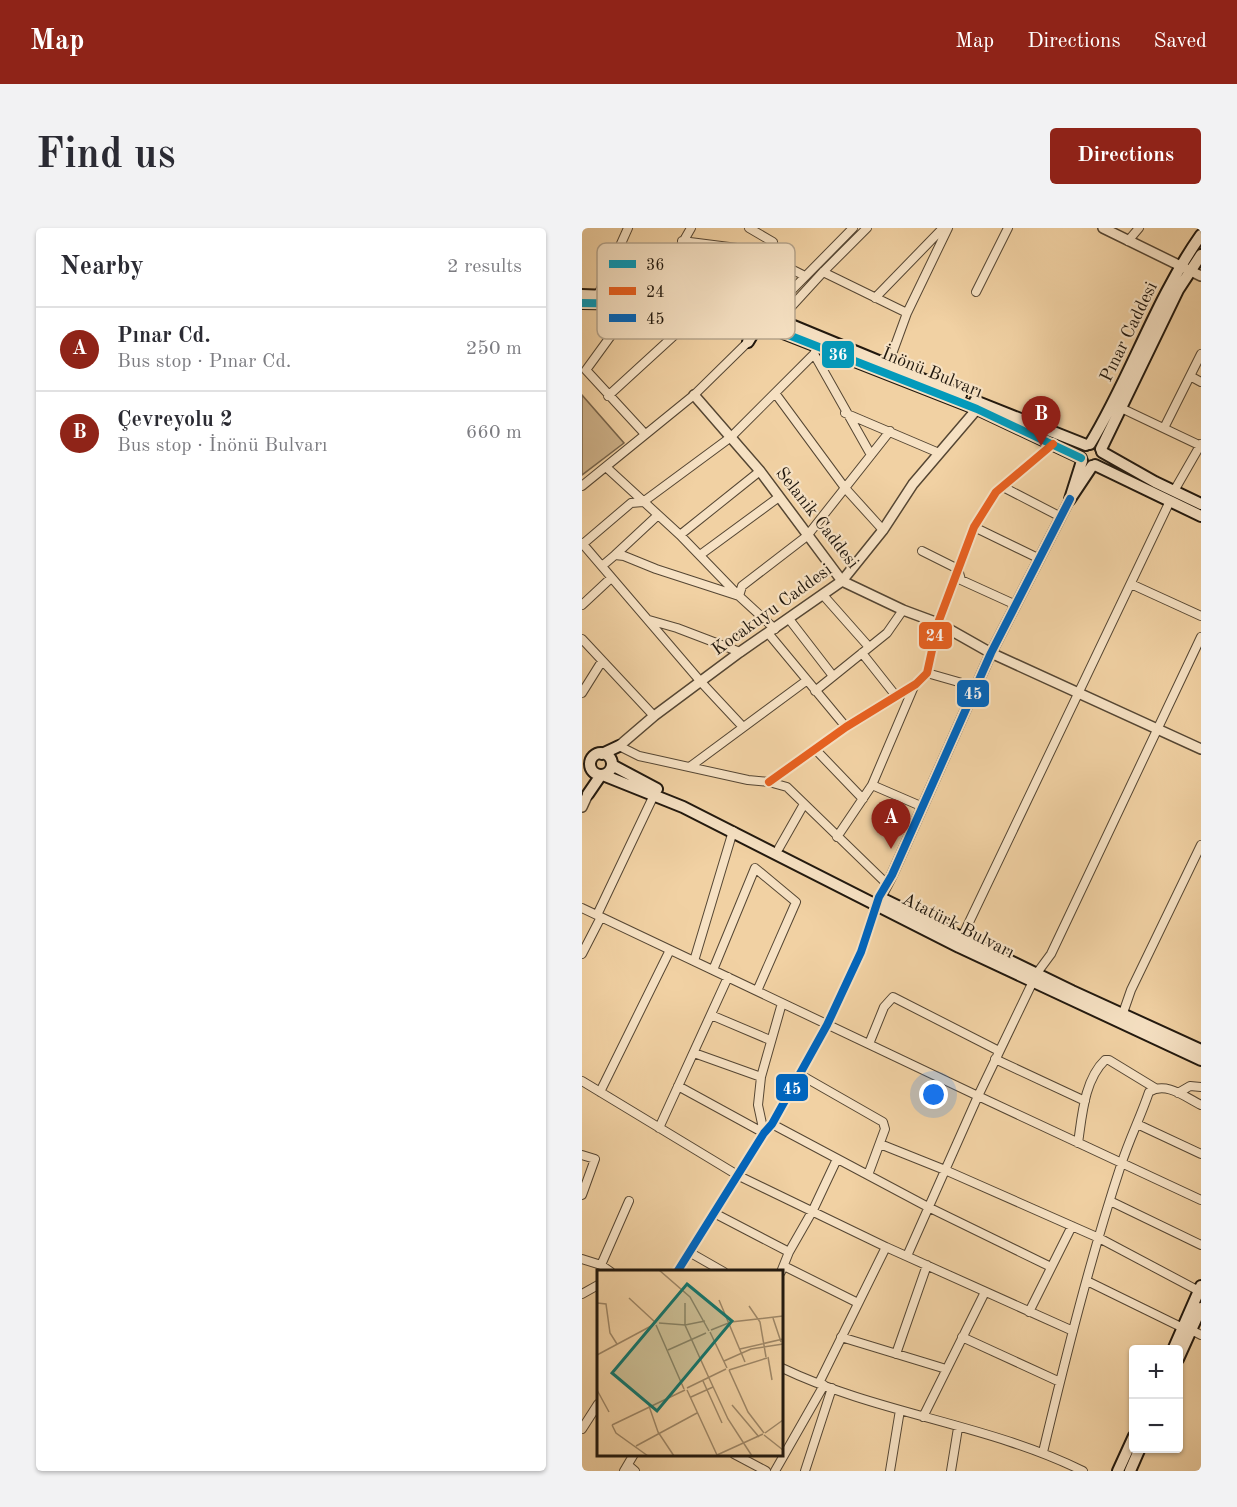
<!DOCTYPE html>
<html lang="en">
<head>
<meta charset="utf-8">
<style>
	body { margin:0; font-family:"Old Standard TT",serif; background:#f2f2f3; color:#2b2b33 }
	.controls { position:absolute; right:18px; bottom:18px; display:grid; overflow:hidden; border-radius:6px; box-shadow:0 2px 4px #0004 }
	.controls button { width:54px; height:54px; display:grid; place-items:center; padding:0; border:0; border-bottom:2px solid #e1e1e2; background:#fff; color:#2b2b33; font:30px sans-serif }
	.you { position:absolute; left:352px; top:867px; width:21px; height:21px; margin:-15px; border:4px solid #fff; border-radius:50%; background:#1a73e8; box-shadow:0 0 0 9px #1a73e833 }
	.badge { display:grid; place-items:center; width:39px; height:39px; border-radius:50%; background:#8f2418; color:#fff; font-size:20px; font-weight:700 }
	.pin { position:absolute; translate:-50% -50px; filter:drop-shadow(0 2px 3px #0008) }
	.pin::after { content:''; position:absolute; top:32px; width:21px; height:18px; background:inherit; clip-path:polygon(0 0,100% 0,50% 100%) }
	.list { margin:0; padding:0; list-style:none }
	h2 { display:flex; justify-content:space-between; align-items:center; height:78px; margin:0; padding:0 24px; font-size:26px }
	h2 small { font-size:20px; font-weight:400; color:#7c7c81 }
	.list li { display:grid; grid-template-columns:39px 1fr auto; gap:18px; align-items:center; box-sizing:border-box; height:84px; padding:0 24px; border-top:2px solid #e1e1e2 }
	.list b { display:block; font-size:22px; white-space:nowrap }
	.list p { margin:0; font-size:20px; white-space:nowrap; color:#7c7c81 }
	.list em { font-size:20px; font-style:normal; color:#7c7c81 }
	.map { position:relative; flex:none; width:619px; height:1243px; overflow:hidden; border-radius:6px }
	header { display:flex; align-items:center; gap:36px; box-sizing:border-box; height:84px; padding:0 30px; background:#8f2418; color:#fff }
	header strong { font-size:28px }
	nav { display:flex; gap:33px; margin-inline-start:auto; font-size:21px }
	.intro { display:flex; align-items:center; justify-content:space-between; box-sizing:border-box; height:144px; padding:0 36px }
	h1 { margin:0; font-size:42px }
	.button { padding:15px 27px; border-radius:6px; background:#8f2418; color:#fff; font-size:21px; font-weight:700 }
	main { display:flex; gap:36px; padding:0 36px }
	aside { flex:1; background:#fff; border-radius:6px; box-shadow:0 2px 4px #0004 }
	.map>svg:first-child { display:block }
	.green { fill:#ceb28a; stroke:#78654c; stroke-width:1.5 }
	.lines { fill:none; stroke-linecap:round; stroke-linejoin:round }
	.minor-casing { stroke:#554633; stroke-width:10 }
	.tertiary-casing { stroke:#554633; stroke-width:12 }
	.secondary-casing { stroke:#21180e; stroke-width:14 }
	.minor { stroke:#f6e1c3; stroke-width:8 }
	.tertiary { stroke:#f6e1c3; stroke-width:9 }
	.secondary { stroke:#f6e1c3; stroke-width:10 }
	.bus-1-casing { stroke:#f6e1c3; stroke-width:12 }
	.bus-2-casing { stroke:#f6e1c3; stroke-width:12 }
	.bus-3-casing { stroke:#f6e1c3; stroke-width:12 }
	.bus-1 { stroke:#039abb; stroke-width:8 }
	.bus-2 { stroke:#e86121; stroke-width:8 }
	.bus-3 { stroke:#0065bd; stroke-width:8 }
	.labels { text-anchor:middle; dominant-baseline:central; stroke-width:4.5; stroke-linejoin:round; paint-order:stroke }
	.street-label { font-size:18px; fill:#21180e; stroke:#f6e1c3 }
	.inset-road { fill:none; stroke:#9e8767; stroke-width:1.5 }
	.view { fill:#0f766e; fill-opacity:0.15; stroke:#0f766e; stroke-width:3 }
	.inset-edge { fill:none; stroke:#21180e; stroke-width:3 }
	.key { fill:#f6e1c3; stroke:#b6a58d; stroke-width:1.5 }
	.key-label { font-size:16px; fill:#21180e }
	.line-badge { stroke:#f6e1c3; stroke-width:2 }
	.badge-label { font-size:16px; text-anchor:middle; font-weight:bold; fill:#fff }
</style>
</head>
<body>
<header>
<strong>Map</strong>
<nav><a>Map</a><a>Directions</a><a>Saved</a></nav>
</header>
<div class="intro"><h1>Find us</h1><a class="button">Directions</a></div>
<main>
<aside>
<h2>Nearby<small>2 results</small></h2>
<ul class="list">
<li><span class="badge">A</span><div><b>Pınar Cd.</b><p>Bus stop · Pınar Cd.</p></div><em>250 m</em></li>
<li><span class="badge">B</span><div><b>Çevreyolu 2</b><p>Bus stop · İnönü Bulvarı</p></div><em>660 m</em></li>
</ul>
</aside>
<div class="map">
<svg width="619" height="1243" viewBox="0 0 619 1243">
	<rect width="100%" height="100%" fill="#f1d1a3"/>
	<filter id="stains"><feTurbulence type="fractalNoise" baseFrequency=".00333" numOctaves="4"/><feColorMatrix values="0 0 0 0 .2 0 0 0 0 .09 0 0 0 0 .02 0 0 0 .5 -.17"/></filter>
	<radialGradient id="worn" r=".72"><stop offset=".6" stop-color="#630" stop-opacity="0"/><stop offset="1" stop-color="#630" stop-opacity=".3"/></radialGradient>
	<path class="green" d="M 0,167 L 42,215 L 0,247 Z"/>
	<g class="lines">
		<defs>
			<path id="minor" d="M 167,0 L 191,14 L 186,30
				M 100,13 L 155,20 L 183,28 L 223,48
				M 546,13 L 557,0
				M 241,44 L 325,85
				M 394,64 L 426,0
				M 206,66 L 271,0
				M 16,67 L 46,0
				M 70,68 L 109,0
				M 293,70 L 361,0
				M 52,76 L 4,142 L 63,206
				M 197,92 L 241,44 L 285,0
				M 233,124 L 232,126 L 289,227
				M 306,137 L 325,85 L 366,0
				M 608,148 L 619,154
				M 193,165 L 263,260 L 301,302
				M 26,168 L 120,82
				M 539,180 L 619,218
				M 263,185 L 357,225
				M 582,200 L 619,126
				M 24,239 L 98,307 L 157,368 L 160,358 L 225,308 L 308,203
				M 0,258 L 112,167 L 166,114
				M 421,259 L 479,289
				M 592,263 L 619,216
				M 392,299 L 458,331
				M 98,307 L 178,243
				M 0,315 L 119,454 L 161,499
				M 1,316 L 49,275 L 61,274 L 149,209 L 232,126
				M 340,323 L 376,341 L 379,352 L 434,377
				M 33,327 L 76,287
				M 118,327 L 197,269
				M 20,338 L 33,327 L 42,328 L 74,341 L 157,368 L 193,401
				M 549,356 L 619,388
				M 241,367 L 287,419
				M 0,377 L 29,350
				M 207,391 L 251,448
				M 67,392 L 95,400 L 158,424
				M 186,405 L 264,499
				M 0,411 L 72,488
				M 280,425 L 314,468
				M 345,445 L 394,459
				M 233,463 L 305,405 L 321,382
				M 0,465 L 20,433
				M 37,518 L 57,528 L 166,552 L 187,554 L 205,559 L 305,656
				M 233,521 L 281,571
				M 109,538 L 224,453
				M 187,554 L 264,499 L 334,456 L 345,445 L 356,395 L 392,299 L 414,264 L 471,216
				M 290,557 L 341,579
				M 255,609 L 290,557 L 333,456
				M 197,620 L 222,576
				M 0,680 L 396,868 L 619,972
				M 15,687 L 72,567
				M 380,709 L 588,273
				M 0,726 L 19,689
				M 112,733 L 151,603
				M 131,742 L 173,640 L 214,674 L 175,763
				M 541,785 L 549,762 L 619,617
				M 129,787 L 188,812
				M 287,816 L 302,779 L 311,769 L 417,823
				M 112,825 L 179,849
				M 413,831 L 503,873
				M 217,846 L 301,894 L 303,901 L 286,947
				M 0,853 L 157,948 L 304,1019 L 491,1103
				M 96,858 L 182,905
				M 18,864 L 88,722
				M 596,865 L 608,858 L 619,859
				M 190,896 L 346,979 L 469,1039
				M 555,896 L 619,926
				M 77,900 L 146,749
				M 182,905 L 176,877 L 179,849 L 200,775
				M 496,915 C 500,889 502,852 523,832 L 527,832 L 573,860
				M 298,916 L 363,942 L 517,1010 L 617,1063
				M 0,927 L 13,931 L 0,967
				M 528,973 L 619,1017
				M 132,985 L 207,1024
				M 107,1024 L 142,1044
				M 325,1028 L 396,868 L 455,745 L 469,726 L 619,409
				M 0,1031 L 19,1037 L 29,1044
				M 19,1037 L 47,973
				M 202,1038 L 276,1075
				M 95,1044 L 182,905 L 190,896 L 245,797 L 279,724 L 295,676
				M 199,1044 L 207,1024 L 231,982 L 255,931
				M 505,1053 L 601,1100
				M 0,1066 L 16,1057
				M 447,1084 L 490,998
				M 609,1102 L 619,1107
				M 259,1109 L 364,1141
				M 380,1109 L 478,1154
				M 314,1126 L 345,1037
				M 200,1140 C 296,1186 406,1196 501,1243
				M 237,1155 L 304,1019
				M 341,1189 L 403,1064
				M 0,1201 L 16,1176
				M 461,1224 C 484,1128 508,1031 539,937 C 547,912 559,888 567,864 C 584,853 603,869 619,877
				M 152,1226 L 184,1243
				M 46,1237 L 53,1243
				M 42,1243 L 52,1226
				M 193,1243 L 242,1157
				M 223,1243 L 250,1160
				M 308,1243 L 318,1182
				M 369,1243 L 376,1200"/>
			<path id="tertiary" d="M 521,0 L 619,48
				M 112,167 L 178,243 L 260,353 L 321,382 L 356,395 L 409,425 L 619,521
				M 37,518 L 72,488 L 158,424 L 260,353 L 301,302 L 331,256 L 395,181
				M 0,579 L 6,566
				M 296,674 L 310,647 L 409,425 L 488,271"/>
			<path id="secondary" d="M 0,67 L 108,71 L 183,84 L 206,66
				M 0,75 L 62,76 L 113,80 L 178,94 L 181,97 L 395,181 L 499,230
				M 166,114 L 178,94 L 178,88 L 185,85 L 190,89 L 379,167
				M 393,173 L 504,217
				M 508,216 C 549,149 573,72 619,7
				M 519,221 L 596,62 L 619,27
				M 520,224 L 573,254 L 619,276
				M 500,233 L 488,271 L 510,238
				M 513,237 L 619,288
				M8 536a11 11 0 1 1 22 0a11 11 0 1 1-22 0Z
				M 20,526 L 37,518
				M 30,537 L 75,561
				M 21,547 L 101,579 L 377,719 L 619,832
				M 6,566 L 19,547
				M 299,670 L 490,763 L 619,822
				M 591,1122 L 619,1058
				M 596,1131 L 619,1080
				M 536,1243 L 552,1208
				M 548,1243 L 558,1220"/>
		</defs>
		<use href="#minor" class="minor-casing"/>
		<use href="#tertiary" class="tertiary-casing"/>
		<use href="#secondary" class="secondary-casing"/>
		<use href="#minor" class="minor"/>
		<use href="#tertiary" class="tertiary"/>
		<use href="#secondary" class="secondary"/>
		<defs>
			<path id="bus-1" d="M 0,75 L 62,76 L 113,80 L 178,94 L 181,97 L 395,181 L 499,230"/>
			<path id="bus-2" d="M 187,554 L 264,499 L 334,456 L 345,445 L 356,395 L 392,299 L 414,264 L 471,216"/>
			<path id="bus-3" d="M 95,1044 L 182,905 L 190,896 L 245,797 L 279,724 L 297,669 L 310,647 L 409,425 L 488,271"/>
		</defs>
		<use href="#bus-1" class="bus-1-casing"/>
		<use href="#bus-2" class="bus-2-casing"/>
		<use href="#bus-3" class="bus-3-casing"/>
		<use href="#bus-1" class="bus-1"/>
		<use href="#bus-2" class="bus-2"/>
		<use href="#bus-3" class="bus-3"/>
	</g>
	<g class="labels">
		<g class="street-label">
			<text transform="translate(547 104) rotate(-64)">Pınar Caddesi</text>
			<text transform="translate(350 145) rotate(22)">İnönü Bulvarı</text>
			<text transform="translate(235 290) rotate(52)">Selanik Caddesi</text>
			<text transform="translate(190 382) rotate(-36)">Kocakuyu Caddesi</text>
			<text transform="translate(376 698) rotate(27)">Atatürk Bulvarı</text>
		</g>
	</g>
	<g transform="translate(15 1042)">
		<rect width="186" height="186" fill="#f1d1a3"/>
		<path class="inset-road" d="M 62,0 L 93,27 L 112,61M 32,28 L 59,53M 122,30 L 148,92M 0,33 L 9,34 L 13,63 L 20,74M 88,33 L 88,55 L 112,108M 152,36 L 163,52 L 169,87M 176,48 L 184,72M 62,53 L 88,55 L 108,51M 59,55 L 87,119M 114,60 L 134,52 L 186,46M 113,62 L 130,98M 143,79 L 186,69M 71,80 L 109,63M 0,85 L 56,55M 171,87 L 175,110M 127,91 L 154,79 L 186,74M 132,100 L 151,142 L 167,163M 132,100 L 170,88M 112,108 L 131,149 L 155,186M 106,111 L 125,153M 90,118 L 129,99M 0,120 L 12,142M 90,120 L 120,185M 94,127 L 116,117M 135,135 L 162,167M 52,136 L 61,162 L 77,186M 15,155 L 88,120M 15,155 L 19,163 L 51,186M 168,163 L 186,150M 167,165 L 186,180M 39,176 L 100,143M 120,185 L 166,164"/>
		<path class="view" d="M 90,14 L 135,51 L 60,141 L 15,103 Z"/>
		<rect width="186" height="186" class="inset-edge"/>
	</g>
	<rect x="15" y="15" width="198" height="96" rx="9" class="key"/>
	<rect x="27" y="32" width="27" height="8" fill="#039abb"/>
	<rect x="27" y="59" width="27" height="8" fill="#e86121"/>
	<rect x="27" y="86" width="27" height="8" fill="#0065bd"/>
	<g class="key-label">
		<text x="64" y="42">36</text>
		<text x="64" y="69">24</text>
		<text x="64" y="96">45</text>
	</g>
	<g class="line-badge">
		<rect x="239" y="112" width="34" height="29" rx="6" fill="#039abb"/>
		<rect x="336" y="393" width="35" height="29" rx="6" fill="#e86121"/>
		<rect x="374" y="451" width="34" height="29" rx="6" fill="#0065bd"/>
		<rect x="193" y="845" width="34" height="29" rx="6" fill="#0065bd"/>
	</g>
	<g class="badge-label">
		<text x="256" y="132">36</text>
		<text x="353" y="413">24</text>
		<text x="391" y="471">45</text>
		<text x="210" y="866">45</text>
	</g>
	<rect width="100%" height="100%" filter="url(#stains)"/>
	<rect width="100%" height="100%" fill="url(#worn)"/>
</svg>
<div class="controls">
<button>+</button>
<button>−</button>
</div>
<div class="you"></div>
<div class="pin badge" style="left:309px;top:621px">A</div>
<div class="pin badge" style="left:459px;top:218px">B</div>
</div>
</main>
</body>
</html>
